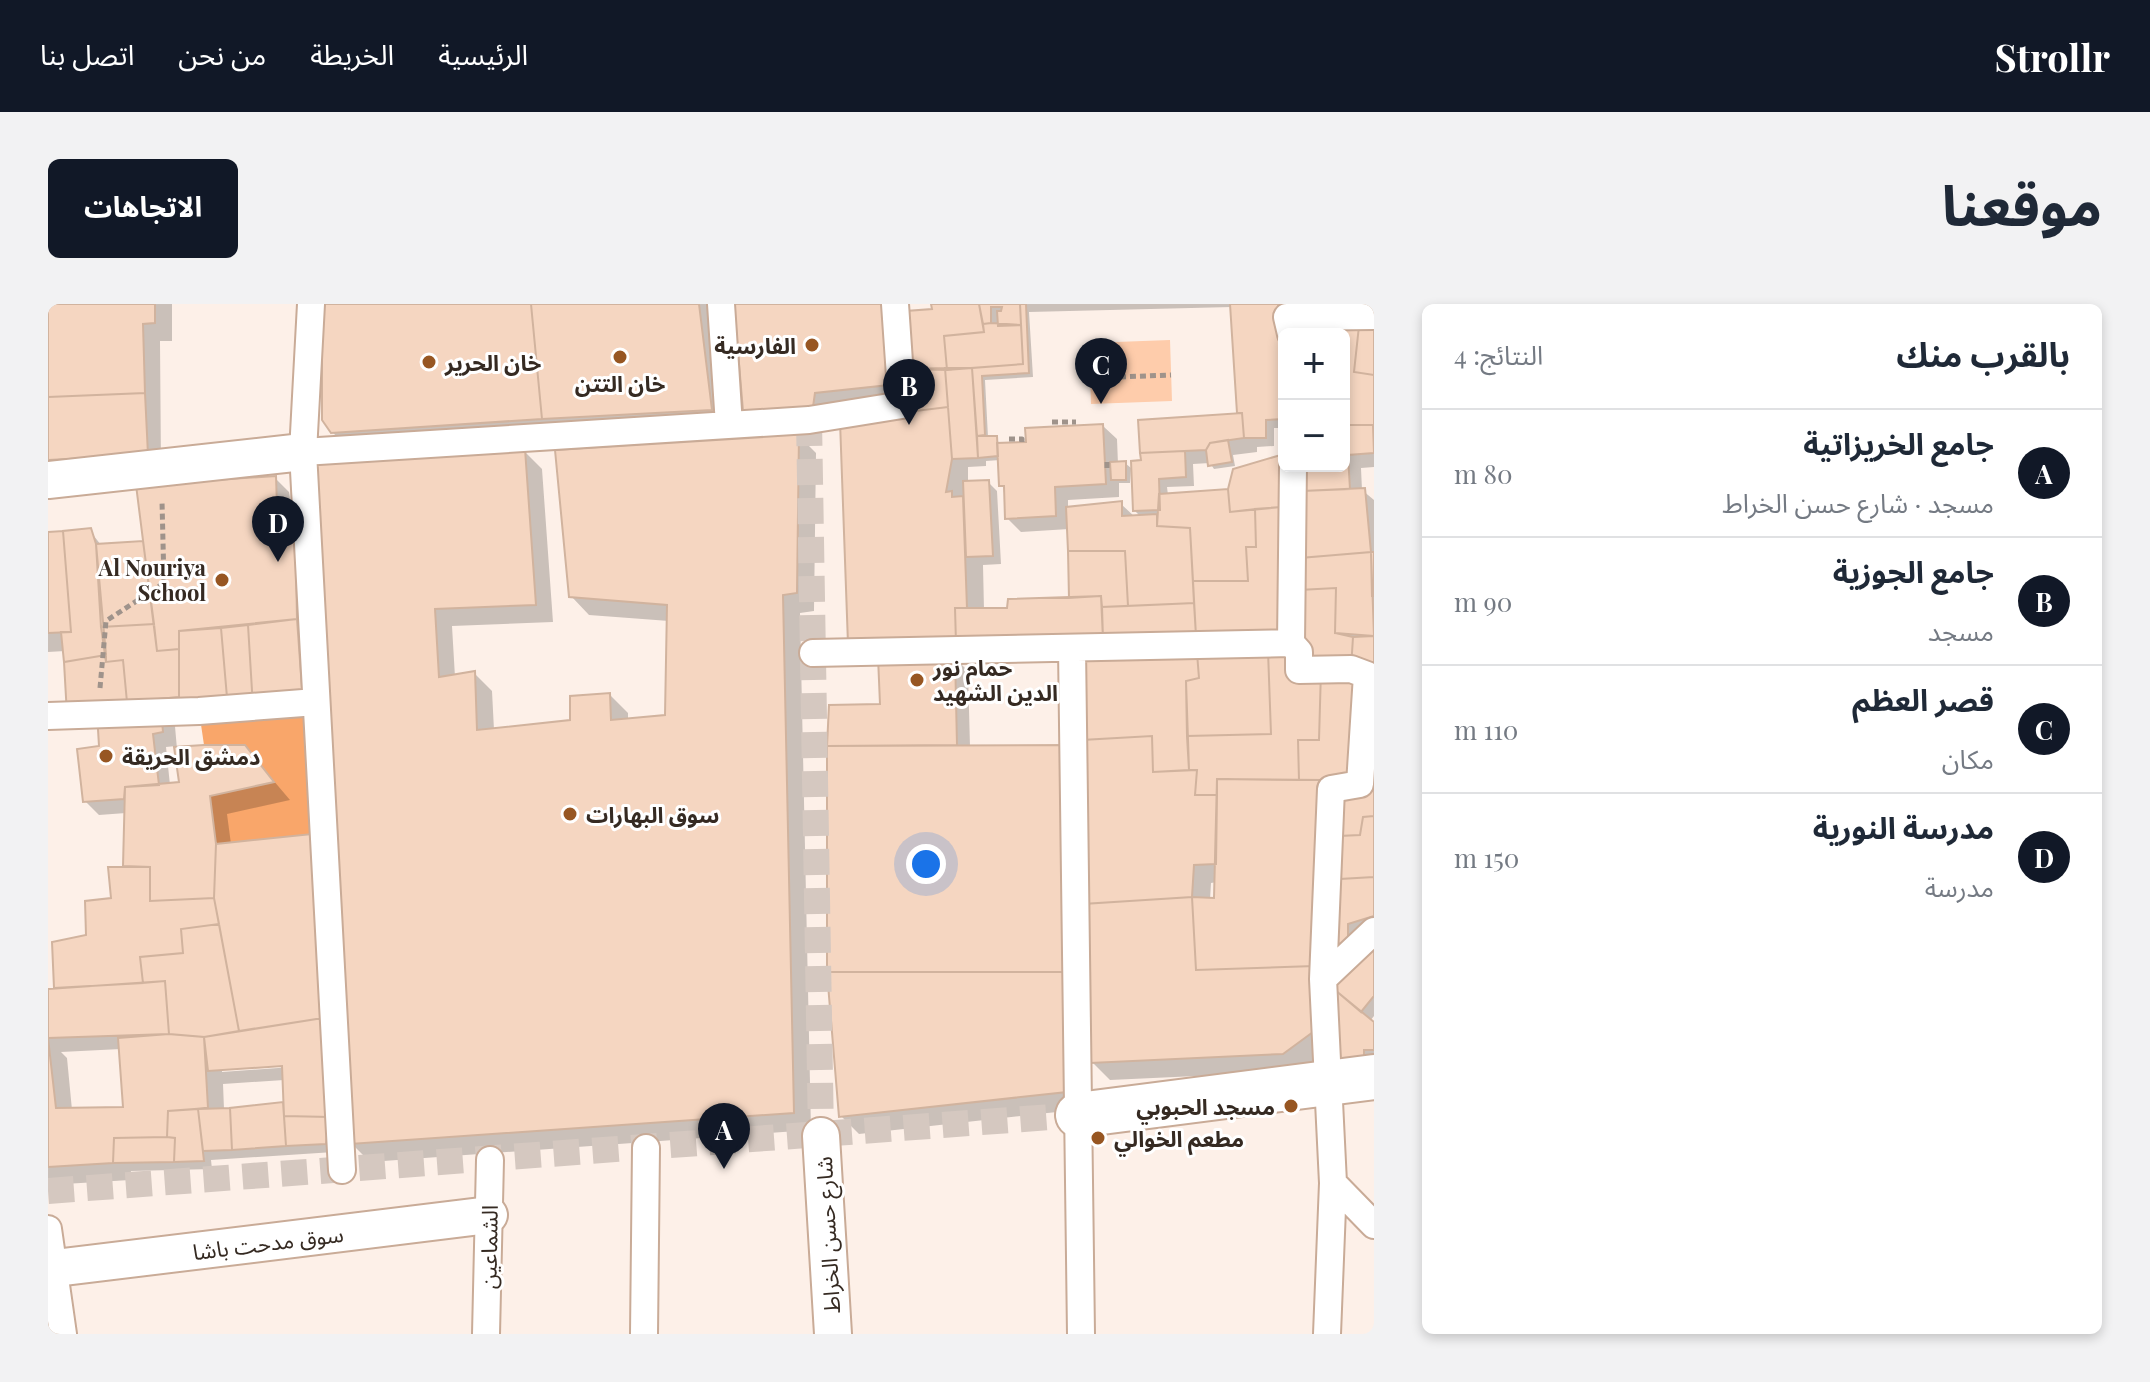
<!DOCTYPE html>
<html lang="ar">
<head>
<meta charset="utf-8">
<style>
	body { margin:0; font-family:"Playfair Display","Noto Sans Arabic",serif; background:#f2f2f3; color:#1f2937; direction:rtl }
	.controls { position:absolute; right:24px; top:24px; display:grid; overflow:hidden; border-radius:12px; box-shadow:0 4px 12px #0003 }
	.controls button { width:72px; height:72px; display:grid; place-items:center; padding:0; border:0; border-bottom:2px solid #e0e1e3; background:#fff; color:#1f2937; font:40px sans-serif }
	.you { position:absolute; left:878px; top:560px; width:28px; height:28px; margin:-20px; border:6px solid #fff; border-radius:50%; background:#1a73e8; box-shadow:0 0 0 12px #1a73e833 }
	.badge { display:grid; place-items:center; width:52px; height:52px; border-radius:50%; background:#111827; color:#fff; font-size:26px; font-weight:700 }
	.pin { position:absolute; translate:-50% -66px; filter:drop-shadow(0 2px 4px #0008) }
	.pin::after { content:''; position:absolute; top:42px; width:28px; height:24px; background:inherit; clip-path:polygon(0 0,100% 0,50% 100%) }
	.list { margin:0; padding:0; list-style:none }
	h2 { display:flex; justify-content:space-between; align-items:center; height:104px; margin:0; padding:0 32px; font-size:34px }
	h2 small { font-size:26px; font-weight:400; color:#747a83 }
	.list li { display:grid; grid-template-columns:52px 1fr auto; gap:24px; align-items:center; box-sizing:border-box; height:128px; padding:0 32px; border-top:2px solid #e0e1e3 }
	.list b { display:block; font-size:30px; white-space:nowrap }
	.list p { margin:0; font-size:26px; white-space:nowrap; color:#747a83 }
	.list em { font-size:26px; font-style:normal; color:#747a83 }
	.map { position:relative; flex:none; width:1326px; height:1030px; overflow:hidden; direction:ltr; border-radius:12px }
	header { display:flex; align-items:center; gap:48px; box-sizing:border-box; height:112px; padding:0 40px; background:#111827; color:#fff }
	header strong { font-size:38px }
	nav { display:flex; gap:44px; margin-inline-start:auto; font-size:28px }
	.intro { display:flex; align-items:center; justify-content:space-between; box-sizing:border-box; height:192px; padding:0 48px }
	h1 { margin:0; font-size:56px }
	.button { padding:20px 36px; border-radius:12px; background:#111827; color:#fff; font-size:28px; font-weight:700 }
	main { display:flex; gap:48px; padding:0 48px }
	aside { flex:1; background:#fff; border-radius:12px; box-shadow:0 4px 12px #0003 }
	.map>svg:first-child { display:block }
	.green { fill:#feccab }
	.forest { fill:#f9a66a }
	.shadow { fill:#0003; fill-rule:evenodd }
	.building { fill:#f5d6c1; stroke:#d1b39e; stroke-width:2 }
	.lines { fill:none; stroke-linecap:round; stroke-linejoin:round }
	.pedestrian-tunnel { stroke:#d5c8c0; stroke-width:26; stroke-dasharray:26 13; stroke-linecap:butt }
	.pedestrian-casing { stroke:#c9ab97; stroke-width:30 }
	.minor-casing { stroke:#c9ab97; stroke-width:40 }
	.tertiary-casing { stroke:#c9ab97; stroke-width:48 }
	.path { stroke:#9f938b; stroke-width:5; stroke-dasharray:6 4; stroke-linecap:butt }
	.pedestrian { stroke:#fff; stroke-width:26 }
	.minor { stroke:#fff; stroke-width:36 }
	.tertiary { stroke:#fff; stroke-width:44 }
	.poi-dot { fill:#975622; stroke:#fff; stroke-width:3 }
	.labels { text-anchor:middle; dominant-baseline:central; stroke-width:6; stroke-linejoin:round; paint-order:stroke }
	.poi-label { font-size:22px; font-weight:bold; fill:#352a22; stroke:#fff; text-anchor:start }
	.street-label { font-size:22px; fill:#352a22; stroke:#fff }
</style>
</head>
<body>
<header>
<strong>Strollr</strong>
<nav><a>الرئيسية</a><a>الخريطة</a><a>من نحن</a><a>اتصل بنا</a></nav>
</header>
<div class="intro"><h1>موقعنا</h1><a class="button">الاتجاهات</a></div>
<main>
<aside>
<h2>بالقرب منك<small>النتائج: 4</small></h2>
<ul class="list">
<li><span class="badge">A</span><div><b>جامع الخريزاتية</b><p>مسجد · شارع حسن الخراط</p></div><em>80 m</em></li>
<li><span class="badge">B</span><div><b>جامع الجوزية</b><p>مسجد</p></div><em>90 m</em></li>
<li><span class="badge">C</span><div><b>قصر العظم</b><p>مكان</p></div><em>110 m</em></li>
<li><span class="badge">D</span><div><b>مدرسة النورية</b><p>مدرسة</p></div><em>150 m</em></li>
</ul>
</aside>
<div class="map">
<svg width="1326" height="1030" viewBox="0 0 1326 1030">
	<rect width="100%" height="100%" fill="#fdf0e8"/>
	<path class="green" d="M 1122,36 L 1124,97 L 1043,100 L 1041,39 Z"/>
	<path class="forest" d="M 268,398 L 276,529 L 168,540 L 162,492 L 226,478 L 197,441 L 156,441 L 151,407 Z"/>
	<path class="shadow" d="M 0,0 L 124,0 L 124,37 L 112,37 L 113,165 L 0,170 Z
		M 276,0 L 666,0 L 681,123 L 303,146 L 284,128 Z
		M 688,0 L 851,0 L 858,99 L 715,124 L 697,106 Z
		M 885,0 L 1238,0 L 1236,124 L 1226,124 L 1226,142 L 1209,143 L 1209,148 L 1185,151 L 1187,162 L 1166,165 L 1162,159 L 1145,160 L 1146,182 L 1119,183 L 1120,191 L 1182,187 L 1236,152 L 1248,342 L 909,356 L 920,367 L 922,443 L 1022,443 L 1250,351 L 1296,162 L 1296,30 L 1256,30 L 1326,24 L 1326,163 L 1313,164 L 1314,186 L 1326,196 L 1326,623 L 1284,695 L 1326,644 L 1326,712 L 1322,717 L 1326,721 L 1326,769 L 1284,745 L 1254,767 L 1062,776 L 1044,758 L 1041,698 L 1036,805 L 811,830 L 793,812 L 781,668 L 781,441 L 834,402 L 833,357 L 794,119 L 869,105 ZM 1184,3 L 1191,111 L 1092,118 L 1095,158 L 1087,207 L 1093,213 L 1087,213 L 1073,200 L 1020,204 L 1020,196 L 1071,193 L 1071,179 L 1082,179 L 1083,164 L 1077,159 L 1070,160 L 1069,135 L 1055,122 L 980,140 L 952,141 L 948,134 L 940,133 L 937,76 L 985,73 L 981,8 ZM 952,156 L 959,214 L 973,228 L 1021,225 L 1023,295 L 960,306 L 936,306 L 935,261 L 953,260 L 949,187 L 940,178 L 920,179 L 920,163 L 938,162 L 938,157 ZM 1284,489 L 1306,489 L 1290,528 ZM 1169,578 L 1168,596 L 1162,596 L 1163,579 Z
		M 750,131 L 768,149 L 766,307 L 752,309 L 763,826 L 322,858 L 304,840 L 269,159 L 476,147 L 494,165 L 505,318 L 404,322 L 407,373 L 426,369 L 444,387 L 446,426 L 524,418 L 562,391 L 580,409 L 580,416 L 619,413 L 621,317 L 541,311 L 523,292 Z
		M 227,174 L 241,188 L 262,326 L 248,311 L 248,316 L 260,329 L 263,407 L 126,411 L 129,445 L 197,443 L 242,496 L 179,510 L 183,540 L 264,532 L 286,848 L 163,856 L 164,865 L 83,867 L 82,876 L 0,881 L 0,687 L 8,686 L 6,639 L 40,633 L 81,565 L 77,562 L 78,509 L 51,511 L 37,497 L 53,444 L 52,423 L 35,424 L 21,410 L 17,347 L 0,348 L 0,230 L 42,227 L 53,241 L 97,239 ZM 128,442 L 133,480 L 122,481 L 118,443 ZM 73,745 L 78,805 L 24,806 L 19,754 L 13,748 ZM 244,759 L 244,763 L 174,768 L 174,764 ZM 236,776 L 237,800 L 176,805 L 175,780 Z"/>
	<path class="building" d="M 0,0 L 107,0 L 107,19 L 95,20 L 97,89 L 0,93 Z
		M 274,0 L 483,0 L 494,115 L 283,129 L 274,116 Z
		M 483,0 L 651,0 L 664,106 L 494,115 Z
		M 686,0 L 835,0 L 841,81 L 767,89 L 765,103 L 695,107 Z
		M 883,0 L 931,0 L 936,28 L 896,32 L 899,66 L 863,65 L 858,7 L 884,5 Z
		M 931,0 L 972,0 L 973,21 L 950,22 L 949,7 L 953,7 L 954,3 L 943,3 L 943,19 L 935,20 Z
		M 972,0 L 978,0 L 981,69 L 934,72 L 937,131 L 929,132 L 924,64 L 975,60 Z
		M 1182,0 L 1230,0 L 1233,44 L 1236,44 L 1236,115 L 1218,116 L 1218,134 L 1196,134 L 1194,109 L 1189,109 Z
		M 943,19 L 973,21 L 975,60 L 899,66 L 896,32 L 936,28 L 935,20 Z
		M 1254,19 L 1311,22 L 1306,68 L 1326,71 L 1326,121 L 1301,121 L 1300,96 L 1296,96 L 1296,30 L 1255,30 Z
		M 1326,21 L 1326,71 L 1306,68 L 1311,22 Z
		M 897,64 L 900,103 L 868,107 L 863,65 Z
		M 897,64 L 924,64 L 930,154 L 904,155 Z
		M 97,89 L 100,151 L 0,156 L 0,93 Z
		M 1296,96 L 1300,96 L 1301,121 L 1325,121 L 1326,149 L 1300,151 L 1302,185 L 1255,187 L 1255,162 L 1296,162 Z
		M 867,103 L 868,107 L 900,103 L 904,155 L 898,188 L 904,187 L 904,193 L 915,192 L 919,304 L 907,304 L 908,339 L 800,340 L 792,117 Z
		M 1194,109 L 1196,134 L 1162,139 L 1158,146 L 1092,149 L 1090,116 Z
		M 1055,120 L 1058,180 L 1007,183 L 1008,212 L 957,215 L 956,182 L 951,182 L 949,139 L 978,138 L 977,124 Z
		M 751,129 L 749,289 L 735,291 L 746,809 L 302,840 L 267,157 L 477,145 L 488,301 L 387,305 L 391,373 L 427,367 L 429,426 L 522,416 L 522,392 L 562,389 L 563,416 L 617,411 L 619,301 L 521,293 L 507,146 Z
		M 929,132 L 949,132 L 950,152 L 930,154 Z
		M 1180,136 L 1184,158 L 1160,162 L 1158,146 L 1162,139 Z
		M 1137,147 L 1138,173 L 1111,175 L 1112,206 L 1085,207 L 1083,157 L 1093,156 L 1092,149 Z
		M 1236,150 L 1233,203 L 1182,208 L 1180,185 L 1185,165 Z
		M 1078,157 L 1078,176 L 1063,176 L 1062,158 Z
		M 228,172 L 229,202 L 247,201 L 249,315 L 131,327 L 131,345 L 109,347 L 88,181 Z
		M 941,176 L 945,252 L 918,253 L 915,177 Z
		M 1317,184 L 1323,248 L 1252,254 L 1255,187 Z
		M 1180,185 L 1182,208 L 1207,205 L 1208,243 L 1198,243 L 1200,277 L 1145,277 L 1142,224 L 1109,222 L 1111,190 Z
		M 1074,197 L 1074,212 L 1109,210 L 1109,222 L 1142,224 L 1146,299 L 1080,302 L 1077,247 L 1020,247 L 1018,203 Z
		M 1233,203 L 1235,329 L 1148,332 L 1145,277 L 1200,277 L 1198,243 L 1208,243 L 1207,205 Z
		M 43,224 L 48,240 L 58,351 L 16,358 L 13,328 L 23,328 L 15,227 Z
		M 15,227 L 23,328 L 0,329 L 0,228 Z
		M 95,237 L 106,320 L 53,323 L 48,240 Z
		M 1020,247 L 1077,247 L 1080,302 L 1054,303 L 1053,292 L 1021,294 Z
		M 1323,248 L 1326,332 L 1287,329 L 1288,284 L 1251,286 L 1252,254 Z
		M 1323,248 L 1326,248 L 1326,292 L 1324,292 Z
		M 1288,284 L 1287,329 L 1305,333 L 1303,365 L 1251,366 L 1251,286 Z
		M 1053,292 L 1055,335 L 908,339 L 907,304 L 959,304 L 960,295 Z
		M 1146,299 L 1148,332 L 1055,335 L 1054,303 Z
		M 249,315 L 255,399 L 205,403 L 200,321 Z
		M 106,320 L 109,347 L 131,345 L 131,393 L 79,398 L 75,356 L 58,358 L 53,323 Z
		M 200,321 L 205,403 L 180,405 L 173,324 Z
		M 173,324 L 180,405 L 131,402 L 131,327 Z
		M 1326,332 L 1326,371 L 1312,476 L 1251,476 L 1250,436 L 1271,436 L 1273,366 L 1303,365 L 1305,333 Z
		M 1220,347 L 1223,430 L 1139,432 L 1138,377 L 1151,374 L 1149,349 Z
		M 1220,347 L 1251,348 L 1273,366 L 1271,436 L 1250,436 L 1251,476 L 1169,475 L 1169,491 L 1147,491 L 1149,466 L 1141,466 L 1139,432 L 1223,430 Z
		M 1149,349 L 1151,374 L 1138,377 L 1141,466 L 1105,468 L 1104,432 L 1034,436 L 1033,354 Z
		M 58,351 L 58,358 L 75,356 L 79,398 L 112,395 L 115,428 L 105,430 L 111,481 L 77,483 L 76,495 L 35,498 L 29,445 L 51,442 L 49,409 L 19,411 L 16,358 Z
		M 907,351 L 909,441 L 779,442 L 781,401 L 832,400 L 830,353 Z
		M 1104,432 L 1105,468 L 1149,466 L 1147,491 L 1169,491 L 1168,560 L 1146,561 L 1144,593 L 1035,600 L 1034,436 Z
		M 156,441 L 197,441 L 226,478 L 162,492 L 168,540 L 166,594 L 102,597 L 102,563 L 75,562 L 77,483 L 131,478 L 126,443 Z
		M 1023,441 L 1021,668 L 779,668 L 779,442 Z
		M 1169,475 L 1274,476 L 1266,662 L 1148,666 L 1144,593 L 1166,594 Z
		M 1326,484 L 1326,512 L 1315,513 L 1312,531 L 1291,532 L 1293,497 L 1303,495 L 1304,487 Z
		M 1326,512 L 1326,573 L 1292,575 L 1291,532 L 1312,531 L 1315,513 Z
		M 264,530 L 275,714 L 191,727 L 166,594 L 168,540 Z
		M 60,563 L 102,563 L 102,597 L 166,594 L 171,620 L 133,625 L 135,649 L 92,653 L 95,679 L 6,684 L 4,638 L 38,631 L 37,597 L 63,594 Z
		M 1326,573 L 1326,612 L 1300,620 L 1300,643 L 1289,645 L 1292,575 Z
		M 1144,593 L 1148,666 L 1266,662 L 1265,728 L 1235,750 L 1042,759 L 1035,600 Z
		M 171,620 L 191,727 L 156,733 L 121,730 L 117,677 L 95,679 L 92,653 L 135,649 L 133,625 Z
		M 1326,641 L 1326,692 L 1313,708 L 1287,686 L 1286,676 Z
		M 779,668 L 1021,668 L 1019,788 L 791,813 Z
		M 117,677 L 121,730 L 0,734 L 0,685 Z
		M 1287,686 L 1326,718 L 1326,746 L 1316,746 L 1316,756 L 1282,756 Z
		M 275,714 L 281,813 L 236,812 L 234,762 L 160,767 L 156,733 Z
		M 121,730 L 156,733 L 160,804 L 120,807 L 119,833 L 66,834 L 65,859 L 0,863 L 0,734 L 8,804 L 75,803 L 70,734 Z
		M 235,798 L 238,842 L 184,846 L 182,804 Z
		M 182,804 L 184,846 L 155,847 L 150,805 Z
		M 150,805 L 156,857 L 126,858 L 127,834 L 119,833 L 120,807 Z
		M 236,812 L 281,813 L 278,840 L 238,842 Z
		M 119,833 L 127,834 L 126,858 L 65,859 L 66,834 Z"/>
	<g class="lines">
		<path class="pedestrian-tunnel" d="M 761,116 L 773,832
			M 0,887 L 1030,811"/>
		<defs>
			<path id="pedestrian" d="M 263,0 L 255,148 L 761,116 L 854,101 L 847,0
				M 673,0 L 681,121
				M 1243,30 L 1239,13 L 1326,12
				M 255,148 L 294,866
				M 1243,339 L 1251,348 L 1251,366 L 1303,365 L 1319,371 L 1312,480 L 1283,485 L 1275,675 L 1285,879 L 1279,1030
				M 1024,344 L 1033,1030
				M 765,349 L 1243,339 L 1245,162
				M 0,412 L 151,407 L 268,398
				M 1275,675 L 1326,627
				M 1285,879 L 1326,921
				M 0,925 L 15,1030
				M 438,1030 L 442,856
				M 596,1030 L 598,844"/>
			<path id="minor" d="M 0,176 L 255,148
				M 773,832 L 785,1030
				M 0,965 L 441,911"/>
			<path id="tertiary" d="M 1030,811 L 1326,773"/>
		</defs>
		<use href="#pedestrian" class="pedestrian-casing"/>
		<use href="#minor" class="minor-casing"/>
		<use href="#tertiary" class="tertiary-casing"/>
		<path class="path" d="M 1042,74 L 1123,71
			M 1004,118 L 1028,118
			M 961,135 L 974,135 L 974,138
			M 1059,158 L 1059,166
			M 52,384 L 58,317 L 116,279 L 114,197"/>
		<use href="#pedestrian" class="pedestrian"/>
		<use href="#minor" class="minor"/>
		<use href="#tertiary" class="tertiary"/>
	</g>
	<g class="poi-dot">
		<circle cx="764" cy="41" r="8"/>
		<circle cx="572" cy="53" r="8"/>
		<circle cx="381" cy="58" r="8"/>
		<circle cx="174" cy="276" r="8"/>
		<circle cx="869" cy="376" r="8"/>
		<circle cx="58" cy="452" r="8"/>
		<circle cx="522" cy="510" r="8"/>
		<circle cx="1243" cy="802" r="8"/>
		<circle cx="1050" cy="834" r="8"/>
	</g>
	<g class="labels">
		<g class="poi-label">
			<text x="748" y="41" text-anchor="end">الفارسية</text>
			<text x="397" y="58">خان الحرير</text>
			<text x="572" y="79" text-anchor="middle">خان التتن</text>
			<text x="158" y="263" text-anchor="end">Al Nouriya<tspan x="158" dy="25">School</tspan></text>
			<text x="885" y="363">حمام نور<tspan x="885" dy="25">الدين الشهيد</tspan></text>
			<text x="74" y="452">دمشق الحريقة</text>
			<text x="538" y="510">سوق البهارات</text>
			<text x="1227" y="802" text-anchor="end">مسجد الحبوبي</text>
			<text x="1066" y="834">مطعم الخوالي</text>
		</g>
		<g class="street-label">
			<text transform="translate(779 931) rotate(-93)">شارع حسن الخراط</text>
			<text transform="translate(220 938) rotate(-7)">سوق مدحت باشا</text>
			<text transform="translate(440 943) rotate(-89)">الشماعين</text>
		</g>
	</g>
</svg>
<div class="controls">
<button>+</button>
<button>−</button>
</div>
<div class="you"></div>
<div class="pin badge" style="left:676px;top:865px">A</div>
<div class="pin badge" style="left:861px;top:121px">B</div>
<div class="pin badge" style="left:1053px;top:100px">C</div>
<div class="pin badge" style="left:230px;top:258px">D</div>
</div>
</main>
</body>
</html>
